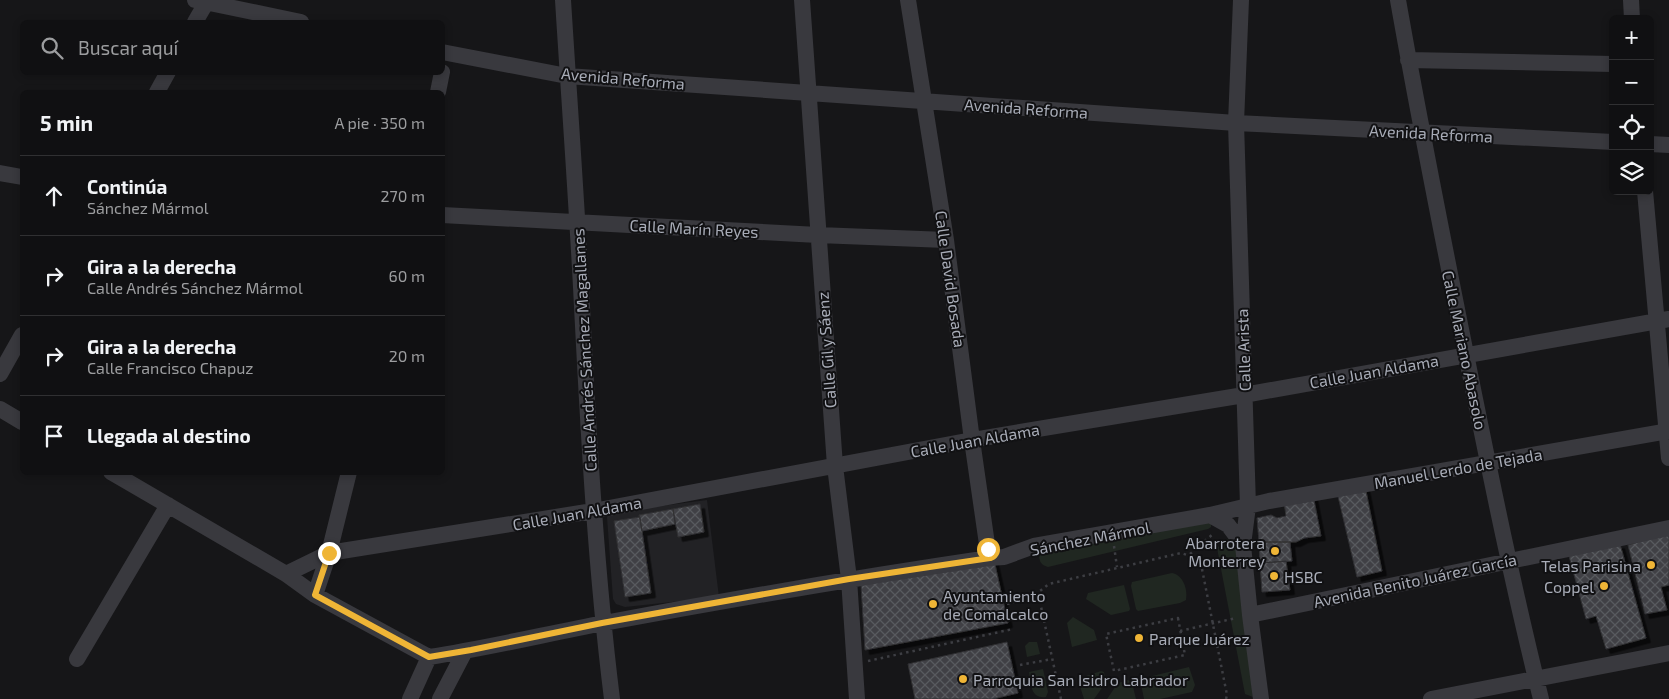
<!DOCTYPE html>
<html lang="es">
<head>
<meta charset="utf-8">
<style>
	body { margin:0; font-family:"Exo 2",sans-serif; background:#1e1e20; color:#f1f3f6 }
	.controls { position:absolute; right:15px; top:15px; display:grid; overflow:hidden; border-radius:8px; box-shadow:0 2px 8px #0003 }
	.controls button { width:45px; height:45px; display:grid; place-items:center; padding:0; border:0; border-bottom:1px solid #303032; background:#101012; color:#f1f3f6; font:25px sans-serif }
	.stop { position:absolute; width:15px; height:15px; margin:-11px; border:4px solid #efb536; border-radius:50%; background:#fff }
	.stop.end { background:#efb536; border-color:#fff; box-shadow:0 1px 5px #0008 }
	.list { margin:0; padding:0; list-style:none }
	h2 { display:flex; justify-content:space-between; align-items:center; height:65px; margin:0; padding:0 20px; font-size:21px }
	h2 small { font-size:16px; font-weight:400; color:#9c9d9f }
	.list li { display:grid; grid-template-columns:32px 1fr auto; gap:15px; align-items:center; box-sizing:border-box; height:80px; padding:0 20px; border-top:1px solid #303032 }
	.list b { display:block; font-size:19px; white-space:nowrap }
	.list p { margin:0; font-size:16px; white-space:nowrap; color:#9c9d9f }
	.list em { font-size:16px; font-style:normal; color:#9c9d9f }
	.icon { flex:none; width:28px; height:28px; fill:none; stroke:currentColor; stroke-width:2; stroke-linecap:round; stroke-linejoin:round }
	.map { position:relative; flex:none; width:1669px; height:699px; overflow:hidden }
	.search { position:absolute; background:#101012; box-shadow:0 2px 8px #0003; left:20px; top:20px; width:425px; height:55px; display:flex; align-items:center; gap:12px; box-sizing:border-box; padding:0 18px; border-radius:8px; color:#9c9d9f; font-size:19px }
	.panel { position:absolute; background:#101012; box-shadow:0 2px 8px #0003; left:20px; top:90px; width:425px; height:385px; border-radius:8px }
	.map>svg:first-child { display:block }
	.built { fill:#222225 }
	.park { fill:#202721 }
	.building { fill:url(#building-cross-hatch); stroke:#303033; filter:url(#shadow) }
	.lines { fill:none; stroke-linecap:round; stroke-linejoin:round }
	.path { stroke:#3d3e43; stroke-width:2.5; stroke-dasharray:2.5 4; stroke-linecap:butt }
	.minor { stroke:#39393e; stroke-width:16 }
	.route { stroke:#efb536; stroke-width:6 }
	.poi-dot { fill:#efb536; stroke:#111113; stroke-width:2 }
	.labels { text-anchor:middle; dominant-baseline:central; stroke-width:4; stroke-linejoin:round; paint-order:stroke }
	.street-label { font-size:16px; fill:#a8acb7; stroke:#111113 }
	.poi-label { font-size:16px; fill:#a8acb7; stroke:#111113; text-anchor:start }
</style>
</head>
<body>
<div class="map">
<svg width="1669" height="699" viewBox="0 0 1669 699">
	<defs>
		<pattern id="building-cross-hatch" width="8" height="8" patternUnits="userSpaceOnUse" patternTransform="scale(1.25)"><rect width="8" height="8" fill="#404145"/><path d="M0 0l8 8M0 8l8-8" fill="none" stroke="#595a5e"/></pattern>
		<filter id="shadow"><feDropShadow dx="4.5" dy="4.5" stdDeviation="0" flood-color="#0009"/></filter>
	</defs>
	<rect width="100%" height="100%" fill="#161618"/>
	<path class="built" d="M 707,500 L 719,597 L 625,607 L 616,604 L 613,599 L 607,517 L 608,513 Z"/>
	<path class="park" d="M 1211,522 L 1211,527 L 1208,529 L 1048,567 C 1040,565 1039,560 1039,553 Z
		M 1227,539 L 1233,540 L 1238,546 L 1253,697 L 1245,694 L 1217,548 Z
		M 1172,573 C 1183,575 1188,589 1186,600 L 1180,603 L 1138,611 L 1136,609 L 1131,586 L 1132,582 Z
		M 1124,585 L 1130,609 L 1129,611 L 1111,615 L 1086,599 L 1088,593 Z
		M 1073,617 L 1094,630 L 1097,640 L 1072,647 L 1067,623 Z
		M 1029,642 L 1037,642 L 1040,654 L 1027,657 L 1025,646 Z
		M 1189,667 L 1195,685 L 1192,692 L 1160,699 L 1144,699 L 1140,679 Z
		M 1043,669 L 1048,692 L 1046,697 C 1030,699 1031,683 1029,672 Z
		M 1101,671 L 1104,672 C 1107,684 1101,689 1094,699 L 1084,699 L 1079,683 L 1080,678 Z
		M 1128,680 L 1132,683 L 1136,699 L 1107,699 L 1118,683 Z"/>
	<path class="building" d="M 1365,486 L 1382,571 L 1357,577 L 1337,492 Z
		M 1313,495 L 1321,536 L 1304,538 L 1296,542 L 1259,542 L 1257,518 L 1271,515 L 1277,518 L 1286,516 L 1284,502 Z
		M 700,504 L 704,532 L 678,537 L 673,509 Z
		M 673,509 L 675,524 L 642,531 L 639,515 Z
		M 640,517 L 651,593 L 625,597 L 614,521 Z
		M 1669,533 L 1669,585 L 1661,587 L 1667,610 L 1645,614 L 1628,545 Z
		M 1259,542 L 1290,542 L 1292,561 L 1260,563 Z
		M 1620,544 L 1646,638 L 1606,649 L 1596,616 L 1586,619 L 1569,556 Z
		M 994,560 L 1008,623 L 865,650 L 861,585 Z
		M 1286,561 L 1290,590 L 1262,592 L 1260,563 Z
		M 1007,642 L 1018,693 L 993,699 L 915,699 L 908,664 Z"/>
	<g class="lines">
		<path class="path" d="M 1114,546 L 1117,567
			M 1190,554 L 1213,534
			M 1007,604 L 1039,595
			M 1178,618 L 1185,655 L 1114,671 L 1106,634 Z
			M 1180,631 L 1236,618
			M 868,661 L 1013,629
			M 1020,665 L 1052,659
			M 1061,699 L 1040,602 L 1040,591 L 1049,584 L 1181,553 L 1196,558 L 1201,564 L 1227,695 L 1226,699"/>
		<path class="minor" d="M 195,0 L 301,22
			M 563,0 C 569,96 576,192 581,287 C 588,425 595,562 612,699
			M 802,0 L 835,466 L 849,579 L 857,699
			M 908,0 L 946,240 L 972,440 L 989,558
			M 1241,0 L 1236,123 L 1248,506 L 1243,545 L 1250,615 L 1261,699
			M 1398,0 C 1420,125 1445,250 1470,374 C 1492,483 1514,591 1541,699
			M 1631,0 L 1632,19
			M 195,22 L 206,3
			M 442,52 L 567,76 L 1236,123 L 1613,142
			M 1408,60 L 1613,64
			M 157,92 L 168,72
			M 438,92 L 442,72
			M 1650,144 L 1669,145
			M 0,173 L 22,177
			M 1645,191 L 1669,458
			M 442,215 L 818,235 L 946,240
			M 0,374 L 22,335
			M 0,409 L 22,422
			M 111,472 L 286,574 L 315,595 L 429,657
			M 1210,515 L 1228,525 L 1243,545
			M 286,574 L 329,553 L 593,511 L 972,440 L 1244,395 L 1669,319
			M 315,595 L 329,553 L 349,472
			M 1250,615 L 1669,528
			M 429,657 C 488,648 546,634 604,623 C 732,599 861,577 989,558 L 1004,557 L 1034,546 L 1210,515 L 1269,501 L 1669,431
			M 77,659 L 168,505
			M 410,699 L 429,657
			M 440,699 L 465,651
			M 1431,699 L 1669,653"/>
	</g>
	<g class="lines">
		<path class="route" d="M 329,553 L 315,595 L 429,657 L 471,650 L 602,623 L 849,579 L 990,558 L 988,549"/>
	</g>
	<g class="poi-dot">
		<circle cx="1275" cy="551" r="5"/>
		<circle cx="1651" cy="565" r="5"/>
		<circle cx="1274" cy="576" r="5"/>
		<circle cx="1604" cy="586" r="5"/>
		<circle cx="933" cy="604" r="5"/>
		<circle cx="1139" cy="638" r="5"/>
		<circle cx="963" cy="679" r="5"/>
	</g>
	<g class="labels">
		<g class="street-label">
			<text transform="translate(623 78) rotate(5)">Avenida Reforma</text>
			<text transform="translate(1026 108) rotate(4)">Avenida Reforma</text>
			<text transform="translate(1431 133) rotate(3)">Avenida Reforma</text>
			<text transform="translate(694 228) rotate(3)">Calle Marín Reyes</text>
			<text transform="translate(951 279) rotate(82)">Calle David Bosada</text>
			<text transform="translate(584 350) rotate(-93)">Calle Andrés Sánchez Magallanes</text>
			<text transform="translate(826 350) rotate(-94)">Calle Gil y Sáenz</text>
			<text transform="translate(1243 350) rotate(-92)">Calle Arista</text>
			<text transform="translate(1465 350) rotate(78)">Calle Mariano Abasolo</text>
			<text transform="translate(1374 371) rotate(-10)">Calle Juan Aldama</text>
			<text transform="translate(975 440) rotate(-10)">Calle Juan Aldama</text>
			<text transform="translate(1458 468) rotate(-10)">Manuel Lerdo de Tejada</text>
			<text transform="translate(577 513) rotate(-10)">Calle Juan Aldama</text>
			<text transform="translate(1090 538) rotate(-11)">Sánchez Mármol</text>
			<text transform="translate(1415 580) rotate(-12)">Avenida Benito Juárez García</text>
		</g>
		<g class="poi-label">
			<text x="1265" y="542" text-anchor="end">Abarrotera<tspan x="1265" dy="18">Monterrey</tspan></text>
			<text x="1641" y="565" text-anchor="end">Telas Parisina</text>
			<text x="1284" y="576">HSBC</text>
			<text x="1594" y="586" text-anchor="end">Coppel</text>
			<text x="943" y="595">Ayuntamiento<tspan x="943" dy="18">de Comalcalco</tspan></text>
			<text x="1149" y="638">Parque Juárez</text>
			<text x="973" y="679">Parroquia San Isidro Labrador</text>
		</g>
	</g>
</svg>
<div class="controls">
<button>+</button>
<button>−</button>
<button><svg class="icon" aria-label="locate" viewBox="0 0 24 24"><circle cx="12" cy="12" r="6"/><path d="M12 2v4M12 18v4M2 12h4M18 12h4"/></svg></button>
<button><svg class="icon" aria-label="layers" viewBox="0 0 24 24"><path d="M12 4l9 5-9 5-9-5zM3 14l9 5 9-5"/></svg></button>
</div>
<div class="stop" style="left:988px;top:549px"></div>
<div class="stop end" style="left:329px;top:553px"></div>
<div class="search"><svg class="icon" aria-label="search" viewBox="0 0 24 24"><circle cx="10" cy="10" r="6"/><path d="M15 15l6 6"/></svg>Buscar aquí</div>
<section class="panel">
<h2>5 min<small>A pie · 350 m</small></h2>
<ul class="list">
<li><svg class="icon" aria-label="ahead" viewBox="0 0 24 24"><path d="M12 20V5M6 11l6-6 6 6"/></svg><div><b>Continúa</b><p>Sánchez Mármol</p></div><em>270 m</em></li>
<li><svg class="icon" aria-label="right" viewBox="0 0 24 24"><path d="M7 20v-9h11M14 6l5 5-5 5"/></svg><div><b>Gira a la derecha</b><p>Calle Andrés Sánchez Mármol</p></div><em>60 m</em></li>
<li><svg class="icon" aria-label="right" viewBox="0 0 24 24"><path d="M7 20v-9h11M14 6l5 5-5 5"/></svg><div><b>Gira a la derecha</b><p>Calle Francisco Chapuz</p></div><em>20 m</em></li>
<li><svg class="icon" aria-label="arrive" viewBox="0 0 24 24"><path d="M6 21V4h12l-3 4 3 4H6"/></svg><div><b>Llegada al destino</b></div></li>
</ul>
</section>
</div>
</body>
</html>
